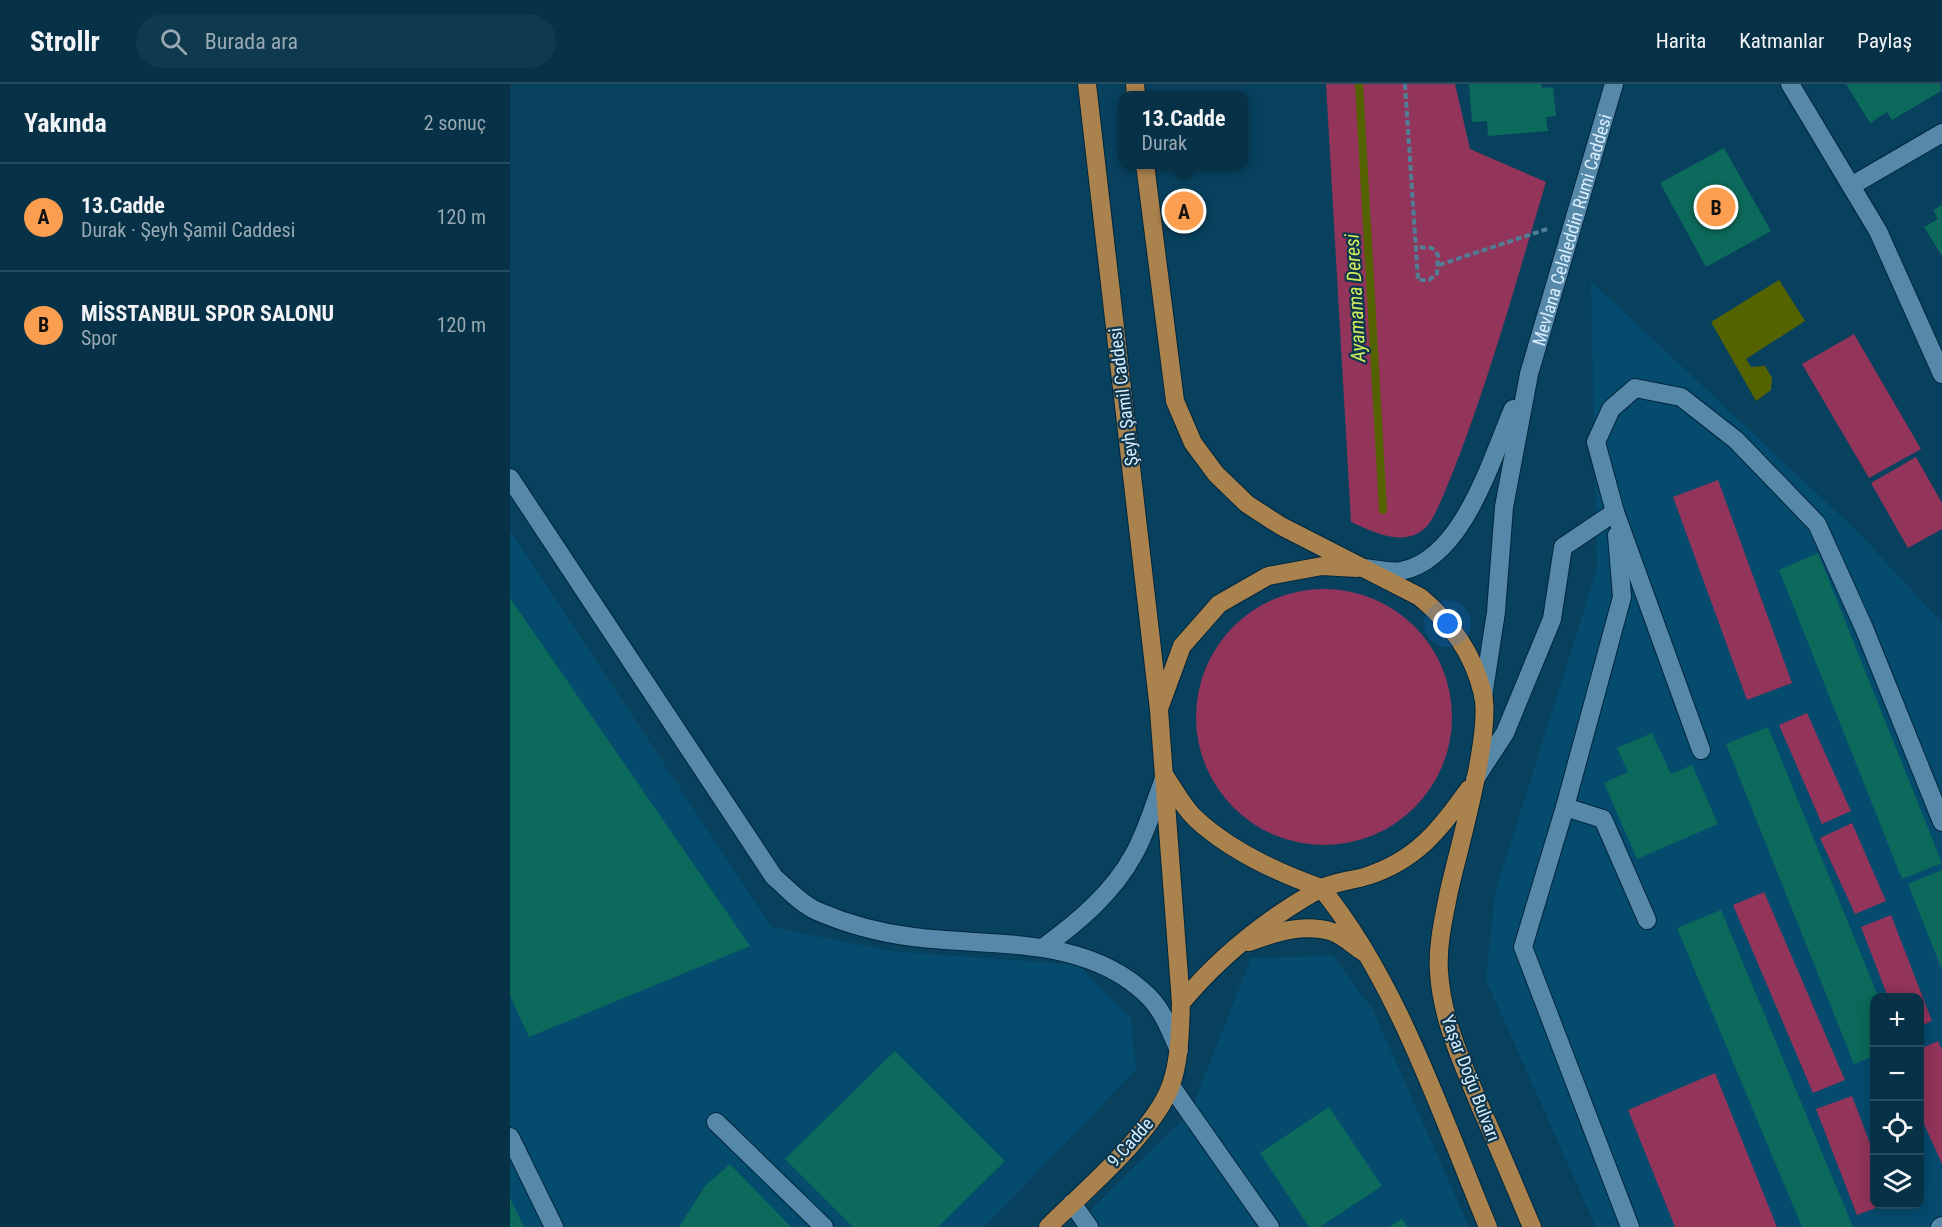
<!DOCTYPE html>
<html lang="tr">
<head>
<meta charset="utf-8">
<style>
	body { margin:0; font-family:"Roboto Condensed",sans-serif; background:#0f394d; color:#f1f3f6 }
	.controls { position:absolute; right:18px; bottom:18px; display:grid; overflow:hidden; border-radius:12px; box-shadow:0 3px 15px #0003 }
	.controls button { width:54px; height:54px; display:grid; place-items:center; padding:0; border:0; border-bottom:2px solid #274c5f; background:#063146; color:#f1f3f6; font:30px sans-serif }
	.you { position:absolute; left:938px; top:540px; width:21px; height:21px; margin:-15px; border:4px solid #fff; border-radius:50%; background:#1a73e8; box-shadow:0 0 0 9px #1a73e833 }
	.badge { display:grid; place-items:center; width:39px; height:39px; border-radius:50%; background:#fb9e50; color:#111; font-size:20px; font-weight:700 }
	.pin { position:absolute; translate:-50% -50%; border:3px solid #fff; box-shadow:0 2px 6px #0006 }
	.popup { position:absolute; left:609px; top:7px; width:129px; height:78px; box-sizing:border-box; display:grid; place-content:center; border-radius:12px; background:#063146; filter:drop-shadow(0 2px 4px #0005); font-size:20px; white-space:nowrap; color:#98a9b3 }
	.popup b { font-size:22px; color:#f1f3f6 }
	.popup::after { content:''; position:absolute; left:50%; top:100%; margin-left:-12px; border:12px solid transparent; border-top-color:#063146 }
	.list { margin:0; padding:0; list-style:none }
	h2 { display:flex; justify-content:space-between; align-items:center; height:78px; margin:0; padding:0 24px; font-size:26px }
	h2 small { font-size:20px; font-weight:400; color:#98a9b3 }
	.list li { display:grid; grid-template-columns:39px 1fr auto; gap:18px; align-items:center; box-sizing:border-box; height:108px; padding:0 24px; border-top:2px solid #274c5f }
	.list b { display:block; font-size:22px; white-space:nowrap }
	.list p { margin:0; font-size:20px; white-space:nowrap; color:#98a9b3 }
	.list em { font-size:20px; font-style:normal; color:#98a9b3 }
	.icon { flex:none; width:33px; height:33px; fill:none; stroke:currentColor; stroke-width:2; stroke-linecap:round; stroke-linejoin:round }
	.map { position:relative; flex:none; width:1432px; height:1143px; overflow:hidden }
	header { display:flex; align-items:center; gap:36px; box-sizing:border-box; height:84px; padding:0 30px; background:#063146; border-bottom:2px solid #274c5f }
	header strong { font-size:28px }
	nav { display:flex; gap:33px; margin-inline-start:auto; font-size:21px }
	.search { width:420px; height:54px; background:#0f394d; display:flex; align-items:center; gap:15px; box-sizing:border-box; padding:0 21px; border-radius:33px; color:#98a9b3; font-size:22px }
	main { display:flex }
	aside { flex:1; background:#063146 }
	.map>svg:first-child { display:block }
	.built { fill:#054b6e; fill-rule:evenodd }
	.green { fill:#93345a }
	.water { fill:#556200 }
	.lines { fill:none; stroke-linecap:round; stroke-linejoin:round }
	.stream { stroke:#556200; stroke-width:8 }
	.building { fill:#0b6a5b }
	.minor-casing { stroke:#00263c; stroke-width:20 }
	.major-casing { stroke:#00263c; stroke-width:20 }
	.path { stroke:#517d95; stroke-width:4; stroke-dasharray:6 3; stroke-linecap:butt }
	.minor { stroke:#5588a9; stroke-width:18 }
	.major { stroke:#aa824e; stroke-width:18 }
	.labels { text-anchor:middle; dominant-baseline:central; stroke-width:4.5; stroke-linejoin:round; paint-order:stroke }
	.street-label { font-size:18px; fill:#daeefd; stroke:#0e364d }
	.water-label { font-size:20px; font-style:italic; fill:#d3ec5d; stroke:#0e364d }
</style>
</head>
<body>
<header>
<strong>Strollr</strong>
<div class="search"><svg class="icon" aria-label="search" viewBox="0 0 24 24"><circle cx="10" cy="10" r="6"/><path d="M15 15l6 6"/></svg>Burada ara</div>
<nav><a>Harita</a><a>Katmanlar</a><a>Paylaş</a></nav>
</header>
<main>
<aside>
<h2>Yakında<small>2 sonuç</small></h2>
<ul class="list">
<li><span class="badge">A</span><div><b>13.Cadde</b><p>Durak · Şeyh Şamil Caddesi</p></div><em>120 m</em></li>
<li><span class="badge">B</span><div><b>MİSSTANBUL SPOR SALONU</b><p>Spor</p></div><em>120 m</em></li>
</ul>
</aside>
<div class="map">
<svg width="1432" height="1143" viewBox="0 0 1432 1143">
	<rect width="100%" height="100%" fill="#08415e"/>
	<path class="built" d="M 1081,197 L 1351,451 L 1432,539 L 1432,1143 L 1086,1143 L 976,896 L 985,809 L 1087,485 ZM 1364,914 L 1410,914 L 1410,1120 L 1364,1120 Z
		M 0,447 L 262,843 L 381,867 L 568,881 L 621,934 L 626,986 L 474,1143 L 0,1143 Z
		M 823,872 L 863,926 L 959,1143 L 564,1143 L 681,1027 L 741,874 Z"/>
	<path class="green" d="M 816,0 L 945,0 L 960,65 L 1036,98 C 1009,188 984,279 951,367 C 945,382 927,432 917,442 C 896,465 863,448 841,438 Z
		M 1344,250 L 1411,365 L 1359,394 L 1292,280 Z
		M 1406,373 L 1432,419 L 1432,445 L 1398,464 L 1361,399 Z
		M 1208,396 L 1282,599 L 1237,616 L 1163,413 Z
		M686 633a128 128 0 1 1 256 0a128 128 0 1 1-256 0Z
		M 1297,629 L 1341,727 L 1312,740 L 1269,641 Z
		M 1342,739 L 1376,817 L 1345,830 L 1310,754 Z
		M 1254,808 L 1335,996 L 1303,1009 L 1223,821 Z
		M 1381,831 L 1422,937 L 1410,942 L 1410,914 L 1378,913 L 1351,843 Z
		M 1428,957 L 1432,966 L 1432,1080 L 1410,1031 L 1410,965 Z
		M 1205,989 L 1267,1143 L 1165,1143 L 1118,1026 Z
		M 1342,1012 L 1364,1070 L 1364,1120 L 1374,1121 L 1347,1131 L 1306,1025 Z"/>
	<path class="water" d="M 1269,196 L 1295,237 L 1236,275 L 1241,283 L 1255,282 L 1262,294 L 1261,306 L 1246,317 L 1201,238 Z"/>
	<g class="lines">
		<path class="stream" d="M 849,0 L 873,426"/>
	</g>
	<path class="building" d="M 959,0 L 1031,0 L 1032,4 L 1043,3 L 1046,32 L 1036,33 L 1038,47 L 978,52 L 977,37 L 962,38 Z
		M 1336,0 L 1430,0 L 1431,7 L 1382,36 L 1377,28 L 1360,39 Z
		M 1214,64 L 1261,147 L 1196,183 L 1150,99 Z
		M 1432,121 L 1432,172 L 1414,143 L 1428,135 L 1423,126 Z
		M 1308,469 L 1432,779 L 1392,795 L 1269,486 Z
		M 0,514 L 240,862 L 19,953 L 0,912 Z
		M 1258,643 L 1369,914 L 1364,914 L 1364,972 L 1344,980 L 1216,660 Z
		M 1142,649 L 1161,690 L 1182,681 L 1208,740 L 1127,775 L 1094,699 L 1118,688 L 1107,664 Z
		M 1432,786 L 1432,886 L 1398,800 Z
		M 1211,826 L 1343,1143 L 1292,1143 L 1167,844 Z
		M 385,967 L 495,1077 L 428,1143 L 343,1143 L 275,1075 Z
		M 819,1023 L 872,1102 L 810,1143 L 799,1143 L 750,1069 Z
		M 220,1080 L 281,1143 L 169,1143 L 195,1102 Z
		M 0,1114 L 14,1143 L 0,1143 Z
		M 892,1135 L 898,1143 L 879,1143 Z"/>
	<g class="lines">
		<defs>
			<g id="minor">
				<path d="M 1280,0 L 1368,147 L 1432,290"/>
				<path d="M 1341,102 L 1432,49"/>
				<path d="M 0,394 L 264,793 C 277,804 291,820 307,827 C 337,840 370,849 403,853 C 482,863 575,851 637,911 C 653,926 660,947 669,966"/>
				<path d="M 1107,451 L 1112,513 L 1055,723 L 1013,863 L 1120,1143"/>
				<path d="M 854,484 C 865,485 880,489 891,487 C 953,475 981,376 1003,325"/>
				<path id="s1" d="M 973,613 L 986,528 L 994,423 L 1019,290 L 1104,0"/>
				<path d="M 1191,666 L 1105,428 L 1086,358 L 1101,325 L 1125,304 L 1171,313 L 1226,356 L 1307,440 L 1354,544 L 1432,738"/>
				<path d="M 965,695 L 995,649 L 1042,535 L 1053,463 L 1105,428"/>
				<path d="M 1055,723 L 1093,735 L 1137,836"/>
				<path d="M 534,863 C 568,838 603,809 624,770 C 637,747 645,718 655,692"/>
				<path d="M 661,1002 L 760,1143"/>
				<path d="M 206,1038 L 314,1143"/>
				<path d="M 0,1053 L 44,1143"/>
				<path d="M 562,1119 L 579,1143"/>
				<path d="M 1430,1143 L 1432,1142"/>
			</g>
			<path id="major" d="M 625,0 L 626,12
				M 635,80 L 665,317 L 683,359 L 706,390 L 737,420 L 771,442 L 910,513 C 942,540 963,569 973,610 C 982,650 949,763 939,807 C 934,833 927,861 929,888 C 932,936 952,978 970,1022 C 988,1062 1005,1103 1022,1143
				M 650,622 L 672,562 L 709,520 L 758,492 L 812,482 L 847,484
				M 655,692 C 664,705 673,723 685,734 C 720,767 766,788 811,804
				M 811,804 C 887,896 932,1033 978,1143
				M 739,858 C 766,848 794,839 823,848 C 834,852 845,863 855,869
				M 671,919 C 710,872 755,836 808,806 C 822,798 841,797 857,792 C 907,776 929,746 959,705
				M 538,1143 C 574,1107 645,1047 661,1001 C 670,975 670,946 671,919 L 649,626 L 577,0"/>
		</defs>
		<use href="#minor" class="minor-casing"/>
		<use href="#major" class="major-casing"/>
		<path class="path" d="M 895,0 L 908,196 L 919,196 L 927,190 L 928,171 L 922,164 L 905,163
			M 929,181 L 1037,145"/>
		<use href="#minor" class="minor"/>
		<use href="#major" class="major"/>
	</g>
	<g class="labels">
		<g class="street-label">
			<text stroke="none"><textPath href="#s1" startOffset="477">Mevlana Celaleddin Rumi Caddesi</textPath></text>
			<text transform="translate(613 313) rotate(-97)">Şeyh Şamil Caddesi</text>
			<text transform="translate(961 994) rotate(69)">Yaşar Doğu Bulvarı</text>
			<text transform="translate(620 1058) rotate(-48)">9.Cadde</text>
		</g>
		<g class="water-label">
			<text transform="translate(845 214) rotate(-93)">Ayamama Deresi</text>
		</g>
	</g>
</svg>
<div class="controls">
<button>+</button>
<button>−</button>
<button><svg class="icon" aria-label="locate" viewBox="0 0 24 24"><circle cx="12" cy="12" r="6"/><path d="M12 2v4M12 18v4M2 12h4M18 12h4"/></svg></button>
<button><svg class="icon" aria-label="layers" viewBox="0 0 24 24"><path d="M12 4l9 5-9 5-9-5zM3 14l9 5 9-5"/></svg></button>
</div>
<div class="you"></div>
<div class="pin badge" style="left:674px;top:127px">A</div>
<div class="popup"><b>13.Cadde</b>Durak</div>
<div class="pin badge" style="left:1206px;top:123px">B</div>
</div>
</main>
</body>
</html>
